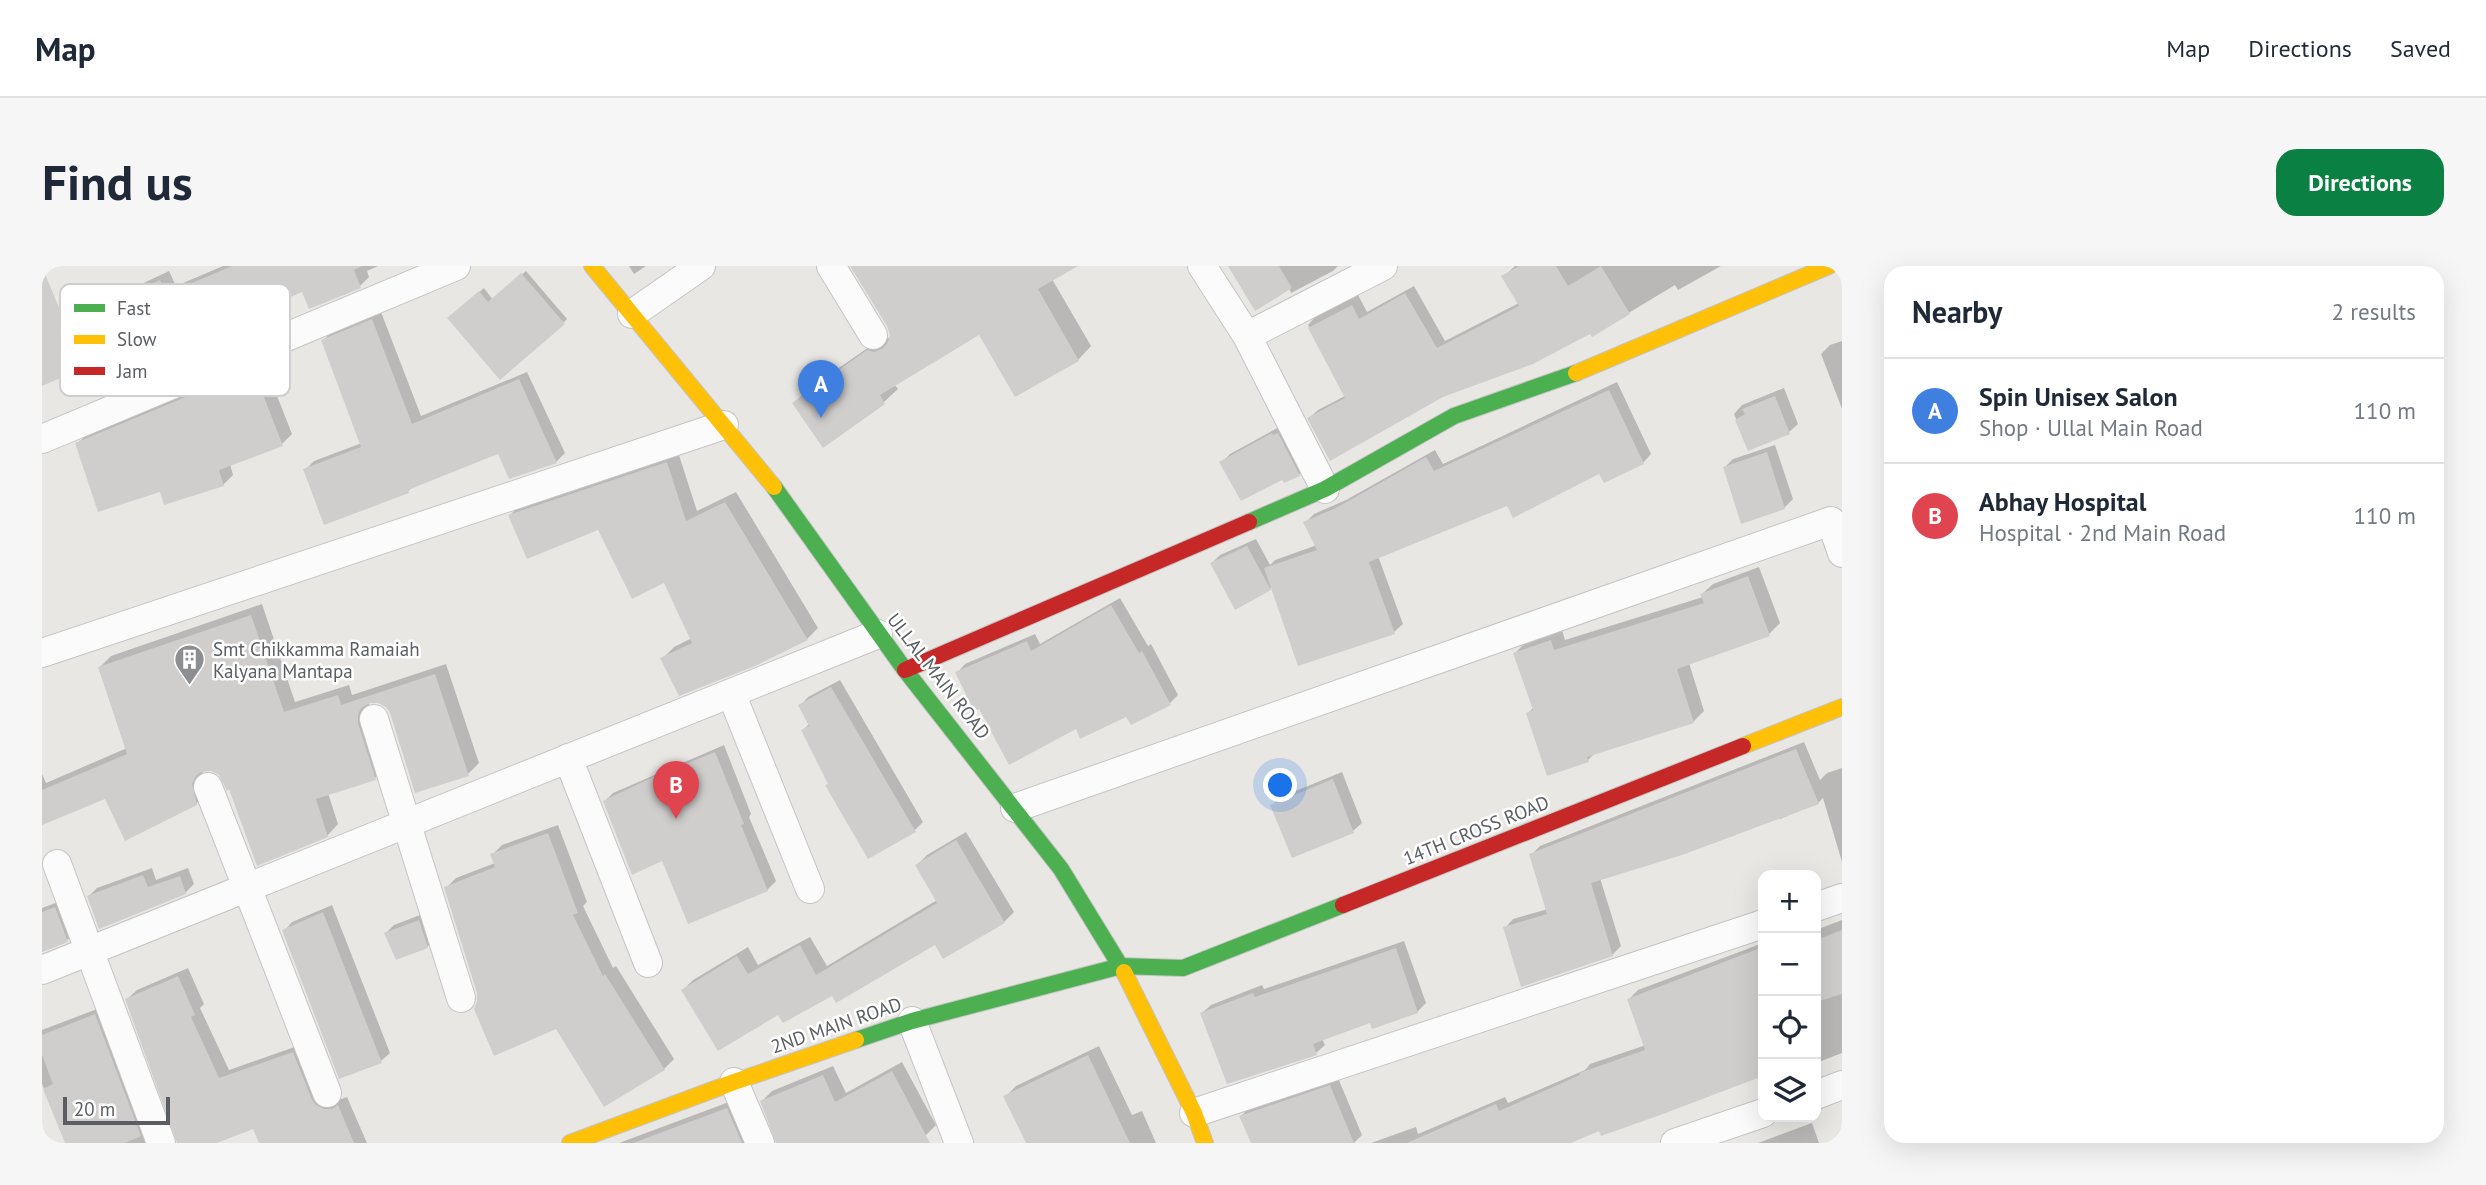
<!DOCTYPE html>
<html lang="en">
<head>
<meta charset="utf-8">
<style>
	body { margin:0; font-family:"PT Sans",sans-serif; background:#f6f6f7; color:#1f2937 }
	.controls { position:absolute; right:21px; bottom:21px; display:grid; overflow:hidden; border-radius:14px; box-shadow:0 7px 28px #0002 }
	.controls button { width:63px; height:63px; display:grid; place-items:center; padding:0; border:0; border-bottom:2px solid #e0e1e3; background:#fff; color:#1f2937; font:35px sans-serif }
	.scale { position:absolute; left:21px; bottom:18px; width:107px; box-sizing:border-box; padding-left:7px; border:4px solid #5a5e62; border-top:0; font-size:19px; line-height:24px; white-space:nowrap; color:#5a5e62; -webkit-text-stroke:5px #fff; paint-order:stroke }
	.you { position:absolute; left:1239px; top:520px; width:24px; height:24px; margin:-18px; border:5px solid #fff; border-radius:50%; background:#1a73e8; box-shadow:0 0 0 10px #1a73e833 }
	.badge { display:grid; place-items:center; width:46px; height:46px; border-radius:50%; background:#0b8043; color:#fff; font-size:23px; font-weight:700 }
	.pin { position:absolute; translate:-50% -58px; filter:drop-shadow(0 2px 4px #0008) }
	.pin::after { content:''; position:absolute; top:37px; width:24px; height:21px; background:inherit; clip-path:polygon(0 0,100% 0,50% 100%) }
	.list { margin:0; padding:0; list-style:none }
	h2 { display:flex; justify-content:space-between; align-items:center; height:91px; margin:0; padding:0 28px; font-size:30px }
	h2 small { font-size:23px; font-weight:400; color:#747a83 }
	.list li { display:grid; grid-template-columns:46px 1fr auto; gap:21px; align-items:center; box-sizing:border-box; height:105px; padding:0 28px; border-top:2px solid #e0e1e3 }
	.list b { display:block; font-size:26px; white-space:nowrap }
	.list p { margin:0; font-size:23px; white-space:nowrap; color:#747a83 }
	.list em { font-size:23px; font-style:normal; color:#747a83 }
	.icon { flex:none; width:38px; height:38px; fill:none; stroke:currentColor; stroke-width:2; stroke-linecap:round; stroke-linejoin:round }
	.map { position:relative; flex:none; width:1800px; height:877px; overflow:hidden; border-radius:21px }
	header { display:flex; align-items:center; gap:42px; box-sizing:border-box; height:98px; padding:0 35px; background:#fff; border-bottom:2px solid #e0e1e3 }
	header strong { font-size:33px }
	nav { display:flex; gap:38px; margin-inline-start:auto; font-size:24px }
	.intro { display:flex; align-items:center; justify-content:space-between; box-sizing:border-box; height:168px; padding:0 42px }
	h1 { margin:0; font-size:49px }
	.button { padding:18px 32px; border-radius:21px; background:#0b8043; color:#fff; font-size:24px; font-weight:700 }
	main { display:flex; gap:42px; padding:0 42px }
	aside { flex:1; background:#fff; border-radius:21px; box-shadow:0 7px 28px #0002 }
	.map>svg:first-child { display:block }
	.shadow { fill:#0003 }
	.building { fill:#d0cecd }
	.lines { fill:none; stroke-linecap:round; stroke-linejoin:round }
	.street-casing { stroke:#c5c5c5; stroke-width:30 }
	.fast-casing { stroke:#c4c4c4; stroke-width:18 }
	.slow-casing { stroke:#c4c4c4; stroke-width:18 }
	.jam-casing { stroke:#c4c4c4; stroke-width:18 }
	.street { stroke:#fcfbfb; stroke-width:28 }
	.fast { stroke:#4caf50; stroke-width:16 }
	.slow { stroke:#ffc107; stroke-width:16 }
	.jam { stroke:#c62828; stroke-width:16 }
	.labels { text-anchor:middle; dominant-baseline:central; stroke-width:5; stroke-linejoin:round; paint-order:stroke }
	.poi-label { font-size:19px; fill:#5a5e62; stroke:#fff; text-anchor:start }
	.street-label { font-size:19px; fill:#5a5e62; stroke:#fff }
	.key { fill:#fff; stroke:#cecfd0; stroke-width:2 }
	.key-label { font-size:19px; fill:#5a5e62 }
</style>
</head>
<body>
<header>
<strong>Map</strong>
<nav><a>Map</a><a>Directions</a><a>Saved</a></nav>
</header>
<div class="intro"><h1>Find us</h1><a class="button">Directions</a></div>
<main>
<div class="map">
<svg width="1800" height="877" viewBox="0 0 1800 877">
	<rect width="100%" height="100%" fill="#e9e7e4"/>
	<path class="shadow" d="M 181,0 L 336,0 L 325,5 L 327,11 L 318,20 L 261,23 L 202,48 L 207,61 L 198,70 L 92,79 L 0,118 L 0,50 L 29,38 L 34,49 L 127,5 L 134,20 Z
		M 587,0 L 604,0 L 592,8 Z
		M 811,0 L 1033,0 L 1010,13 L 1049,80 L 1036,94 L 938,66 L 852,118 L 856,123 L 842,136 L 781,179 L 752,137 L 765,124 L 840,72 L 849,72 L 847,60 Z
		M 1189,0 L 1296,0 L 1291,5 L 1249,27 L 1247,22 Z
		M 1473,0 L 1679,0 L 1636,24 L 1633,19 L 1550,69 L 1549,66 L 1267,152 L 1276,144 L 1303,130 L 1266,59 L 1274,50 L 1316,29 L 1325,46 L 1372,20 L 1403,75 L 1477,37 L 1461,11 Z
		M 484,5 L 525,53 L 521,57 L 411,48 L 442,22 L 451,34 Z
		M 339,46 L 379,150 L 485,106 L 523,187 L 514,196 L 457,185 L 372,220 L 366,225 L 263,204 L 272,195 L 320,177 L 281,75 L 289,66 Z
		M 1800,75 L 1800,143 L 1779,88 L 1788,79 Z
		M 221,94 L 250,168 L 240,178 L 188,198 L 191,209 L 181,219 L 119,224 L 35,178 L 45,168 Z
		M 1575,116 L 1609,188 L 1601,197 L 1558,206 L 1466,237 L 1336,290 L 1361,358 L 1352,366 L 1230,320 L 1228,323 L 1170,297 L 1178,289 L 1214,273 L 1228,299 L 1233,294 L 1275,279 L 1264,256 L 1272,248 L 1304,234 L 1393,184 L 1401,198 Z
		M 1742,122 L 1756,158 L 1747,166 L 1707,183 L 1692,148 L 1700,139 Z
		M 1239,160 L 1265,200 L 1257,209 L 1180,196 L 1188,188 Z
		M 1733,179 L 1751,233 L 1742,242 L 1683,201 L 1691,193 Z
		M 636,186 L 655,245 L 694,226 L 776,362 L 765,373 L 621,392 L 632,381 L 650,372 L 623,315 L 557,262 L 468,249 L 479,238 Z
		M 1717,301 L 1738,357 L 1727,368 L 1647,397 L 1662,445 L 1651,456 L 1554,486 L 1546,494 L 1486,447 L 1492,441 L 1473,387 L 1484,376 L 1520,364 L 1523,374 L 1661,331 L 1660,328 L 1671,318 Z
		M 1078,332 L 1106,380 L 1109,378 L 1136,429 L 1128,437 L 1035,461 L 938,441 L 915,407 L 923,398 L 993,368 L 998,378 Z
		M 220,338 L 253,436 L 307,419 L 310,429 L 404,398 L 437,497 L 426,508 L 349,447 L 345,440 L 337,435 L 327,435 L 327,445 L 344,501 L 333,512 L 286,527 L 296,558 L 285,570 L 170,503 L 160,504 L 166,526 L 154,538 L 63,530 L 0,557 L 0,508 L 4,517 L 85,482 L 58,401 L 69,390 Z
		M 798,414 L 881,556 L 873,564 L 827,591 L 761,464 L 767,458 L 758,440 L 766,431 Z
		M 1762,476 L 1778,514 L 1785,507 L 1800,502 L 1800,596 L 1781,532 L 1776,537 L 1738,553 L 1737,550 L 1558,612 L 1579,680 L 1570,689 L 1463,662 L 1471,653 L 1506,643 L 1489,589 L 1498,580 Z
		M 682,479 L 709,548 L 707,551 L 734,615 L 725,624 L 563,535 L 571,527 Z
		M 1300,506 L 1320,557 L 1311,565 L 1251,589 L 1230,539 L 1239,531 Z
		M 516,559 L 545,636 L 541,640 L 571,702 L 574,700 L 632,793 L 622,803 L 514,761 L 437,727 L 404,622 L 414,612 L 453,597 L 450,589 L 460,579 Z
		M 924,566 L 972,646 L 962,656 L 893,676 L 790,728 L 737,746 L 641,724 L 651,714 L 706,681 L 716,699 L 768,671 L 785,700 L 895,634 L 875,599 L 885,589 Z
		M 110,602 L 114,614 L 146,602 L 152,618 L 143,627 L 47,630 L 55,622 Z
		M 22,634 L 34,666 L 25,674 L 0,684 L 0,642 Z
		M 290,639 L 348,787 L 339,795 L 298,811 L 242,665 L 250,656 Z
		M 386,646 L 394,672 L 385,681 L 344,667 L 352,659 Z
		M 1800,654 L 1800,787 L 1774,797 L 1774,664 Z
		M 1362,675 L 1384,737 L 1375,746 L 1330,755 L 1280,773 L 1283,779 L 1274,787 L 1160,747 L 1169,739 L 1220,719 L 1222,723 Z
		M 1721,677 L 1721,815 L 1719,816 L 1717,809 L 1558,862 L 1525,877 L 1329,877 L 1374,861 L 1376,868 L 1463,831 L 1466,837 L 1543,804 L 1548,798 L 1604,779 L 1587,733 L 1596,724 Z
		M 146,702 L 162,738 L 158,742 L 187,804 L 261,778 L 294,835 L 305,831 L 325,877 L 219,877 L 212,861 L 85,733 L 95,724 Z
		M 63,740 L 115,877 L 25,877 L 0,818 L 0,764 Z
		M 1057,780 L 1090,849 L 1100,845 L 1114,877 L 986,877 L 964,830 L 974,820 Z
		M 860,796 L 894,859 L 884,869 L 720,835 L 730,825 L 791,800 L 804,827 Z
		M 1296,812 L 1320,869 L 1312,877 L 1211,877 L 1199,850 L 1207,842 Z
		M 695,833 L 715,877 L 577,877 Z
		M 1770,857 L 1777,877 L 1716,877 Z"/>
	<path class="building" d="M 190,0 L 320,0 L 312,4 L 319,22 L 267,43 L 260,26 L 192,55 L 199,72 L 105,111 L 91,81 L 0,120 L 0,1 L 24,58 L 118,14 L 124,28 Z
		M 808,0 L 1036,0 L 996,23 L 1037,95 L 973,131 L 937,69 L 838,129 L 843,138 L 781,182 L 750,137 L 825,84 L 832,86 L 840,83 L 845,78 L 848,69 L 845,60 Z
		M 1186,0 L 1237,0 L 1250,22 L 1213,45 Z
		M 1477,0 L 1514,0 L 1526,20 L 1559,0 L 1588,48 L 1550,71 L 1548,68 L 1491,98 L 1401,131 L 1288,195 L 1265,152 L 1303,132 L 1266,62 L 1310,39 L 1317,53 L 1363,27 L 1395,82 L 1477,40 L 1459,10 Z
		M 479,7 L 523,58 L 458,114 L 405,52 L 437,25 L 446,36 Z
		M 330,53 L 370,158 L 477,113 L 515,197 L 467,213 L 456,188 L 366,224 L 367,227 L 282,259 L 261,203 L 319,181 L 279,74 Z
		M 211,103 L 241,180 L 177,204 L 182,220 L 122,239 L 118,226 L 56,246 L 33,177 Z
		M 1567,124 L 1602,198 L 1562,217 L 1557,208 L 1471,252 L 1465,240 L 1327,296 L 1353,368 L 1256,400 L 1222,302 L 1275,284 L 1261,256 L 1294,242 L 1384,191 L 1392,205 Z
		M 1733,130 L 1748,168 L 1706,185 L 1693,154 L 1703,148 L 1700,143 Z
		M 1230,167 L 1231,169 L 1236,167 L 1258,210 L 1242,217 L 1240,214 L 1199,235 L 1177,196 Z
		M 1725,186 L 1743,243 L 1699,258 L 1681,201 Z
		M 625,196 L 644,255 L 683,236 L 766,374 L 713,400 L 637,430 L 618,392 L 650,377 L 622,317 L 590,333 L 556,264 L 485,293 L 466,249 Z
		M 1205,280 L 1229,324 L 1193,344 L 1168,297 Z
		M 1706,310 L 1728,370 L 1635,403 L 1652,457 L 1545,491 L 1547,496 L 1505,510 L 1484,447 L 1491,444 L 1471,387 L 1509,374 L 1512,384 L 1662,337 L 1658,328 Z
		M 1069,339 L 1097,387 L 1100,385 L 1129,439 L 1089,459 L 1084,451 L 1038,473 L 1034,463 L 967,499 L 937,443 L 932,445 L 913,406 L 985,375 L 989,385 Z
		M 209,349 L 242,446 L 296,429 L 299,439 L 393,408 L 427,510 L 373,527 L 348,447 L 344,441 L 336,437 L 328,437 L 319,442 L 316,449 L 316,457 L 334,514 L 274,533 L 286,571 L 215,600 L 187,523 L 185,525 L 177,509 L 169,505 L 159,506 L 154,510 L 150,518 L 155,539 L 83,575 L 63,533 L 0,559 L 0,524 L 85,488 L 56,401 Z
		M 789,421 L 874,566 L 826,593 L 783,519 L 786,518 L 759,464 L 767,460 L 756,439 Z
		M 1754,483 L 1777,538 L 1640,589 L 1549,617 L 1571,690 L 1479,721 L 1461,661 L 1505,648 L 1487,588 Z
		M 673,486 L 702,558 L 699,559 L 726,625 L 646,658 L 620,595 L 590,609 L 561,535 L 609,512 Z
		M 1291,513 L 1312,567 L 1250,592 L 1228,539 Z
		M 506,567 L 536,647 L 531,649 L 561,710 L 563,708 L 623,804 L 562,841 L 514,763 L 452,790 L 432,743 L 435,735 L 435,727 L 402,621 L 453,601 L 448,588 Z
		M 914,574 L 963,657 L 901,693 L 893,679 L 794,737 L 790,730 L 741,757 L 736,749 L 676,785 L 639,724 L 695,690 L 706,708 L 758,679 L 774,709 L 895,637 L 873,599 Z
		M 101,609 L 106,621 L 138,610 L 144,628 L 57,663 L 45,630 Z
		M 13,641 L 26,676 L 0,686 L 0,646 Z
		M 281,646 L 340,797 L 297,813 L 240,664 Z
		M 377,654 L 386,682 L 354,694 L 342,667 Z
		M 1800,664 L 1800,728 L 1774,736 L 1774,674 Z
		M 1721,681 L 1721,810 L 1621,848 L 1559,870 L 1557,865 L 1529,877 L 1365,877 L 1454,838 L 1457,845 L 1538,809 L 1537,807 L 1603,784 L 1585,733 Z
		M 1354,682 L 1376,747 L 1330,763 L 1328,757 L 1271,778 L 1275,789 L 1185,818 L 1158,747 L 1211,727 L 1213,731 Z
		M 136,710 L 153,749 L 149,751 L 177,812 L 251,786 L 270,834 L 274,839 L 282,843 L 290,843 L 296,839 L 312,877 L 217,877 L 211,863 L 175,877 L 135,877 L 83,733 Z
		M 53,748 L 99,870 L 83,877 L 23,877 L 1,823 L 11,818 L 0,789 L 0,769 Z
		M 1046,789 L 1088,877 L 984,877 L 961,830 Z
		M 850,805 L 888,877 L 734,877 L 718,835 L 781,809 L 793,836 Z
		M 1288,819 L 1312,877 L 1209,877 L 1197,850 Z
		M 685,842 L 700,877 L 591,877 Z"/>
	<g class="lines">
		<defs>
			<path id="street" d="M 789,0 L 831,69
				M 1160,0 L 1205,70 L 1283,223
				M 590,48 L 659,0
				M 1205,70 L 1341,0
				M 0,173 L 414,0
				M 0,387 L 682,159
				M 689,427 L 768,623
				M 332,453 L 419,732
				M 526,492 L 606,697
				M 166,521 L 285,827
				M 973,542 L 1789,255 L 1800,287
				M 15,598 L 119,877
				M 1774,641 L 1800,632
				M 0,704 L 836,368
				M 870,755 L 917,877
				M 692,816 L 718,877
				M 1774,829 L 1800,819
				M 1152,847 L 1721,658
				M 1633,877 L 1721,847"/>
			<path id="fast" d="M 732,221 L 863,404 L 1019,603 L 1082,706
				M 1207,256 L 1283,223 L 1412,150 L 1534,107
				M 814,774 L 870,755 L 1079,700 L 1141,702 L 1301,639"/>
			<path id="slow" d="M 550,0 L 732,221
				M 1534,107 L 1787,0
				M 1701,480 L 1800,441
				M 1082,706 L 1152,847 L 1163,877
				M 528,877 L 692,816 L 814,774"/>
			<path id="jam" d="M 863,404 L 1207,256
				M 1301,639 L 1701,480"/>
		</defs>
		<use href="#street" class="street-casing"/>
		<use href="#fast" class="fast-casing"/>
		<use href="#slow" class="slow-casing"/>
		<use href="#jam" class="jam-casing"/>
		<use href="#street" class="street"/>
		<use href="#fast" class="fast"/>
		<use href="#slow" class="slow"/>
		<use href="#jam" class="jam"/>
	</g>
	<defs>
		<symbol id="building-pin" viewBox="-11 -11 22 30"><path d="M0 17L-7.5 6A9.5 9.5 0 1 1 7.5 6Z" fill="#8c8e90" stroke="#fff"/><path d="M-4-6H4V6H1V3H-1V6H-4ZM-2.5-4.3h1.7v1.8h-1.7ZM.8-4.3h1.7v1.8H.8ZM-2.5-1h1.7V.8h-1.7ZM.8-1h1.7V.8H.8Z" fill="#fff"/></symbol>
	</defs>
	<g fill-rule="evenodd">
		<use href="#building-pin" x="130" y="376" width="35" height="47"/>
	</g>
	<g class="labels">
		<g class="poi-label">
			<text x="171" y="383">Smt Chikkamma Ramaiah<tspan x="171" dy="22">Kalyana Mantapa</tspan></text>
		</g>
		<g class="street-label">
			<text transform="translate(897 410) rotate(52)">ULLAL MAIN ROAD</text>
			<text transform="translate(1434 564) rotate(-22)">14TH CROSS ROAD</text>
			<text transform="translate(794 759) rotate(-19)">2ND MAIN ROAD</text>
		</g>
	</g>
	<rect x="18" y="18" width="230" height="112" rx="10" class="key"/>
	<rect x="32" y="38" width="31" height="8" fill="#4caf50"/>
	<rect x="32" y="69" width="31" height="9" fill="#ffc107"/>
	<rect x="32" y="101" width="31" height="8" fill="#c62828"/>
	<g class="key-label">
		<text x="75" y="49">Fast</text>
		<text x="75" y="80">Slow</text>
		<text x="75" y="112">Jam</text>
	</g>
</svg>
<div class="controls">
<button>+</button>
<button>−</button>
<button><svg class="icon" aria-label="locate" viewBox="0 0 24 24"><circle cx="12" cy="12" r="6"/><path d="M12 2v4M12 18v4M2 12h4M18 12h4"/></svg></button>
<button><svg class="icon" aria-label="layers" viewBox="0 0 24 24"><path d="M12 4l9 5-9 5-9-5zM3 14l9 5 9-5"/></svg></button>
</div>
<div class="scale">20 m</div>
<div class="you"></div>
<div class="pin badge" style="left:779px;top:152px;background:#3f7fe0">A</div>
<div class="pin badge" style="left:634px;top:553px;background:#e0444e">B</div>
</div>
<aside>
<h2>Nearby<small>2 results</small></h2>
<ul class="list">
<li><span class="badge" style="background:#3f7fe0">A</span><div><b>Spin Unisex Salon</b><p>Shop · Ullal Main Road</p></div><em>110 m</em></li>
<li><span class="badge" style="background:#e0444e">B</span><div><b>Abhay Hospital</b><p>Hospital · 2nd Main Road</p></div><em>110 m</em></li>
</ul>
</aside>
</main>
</body>
</html>
